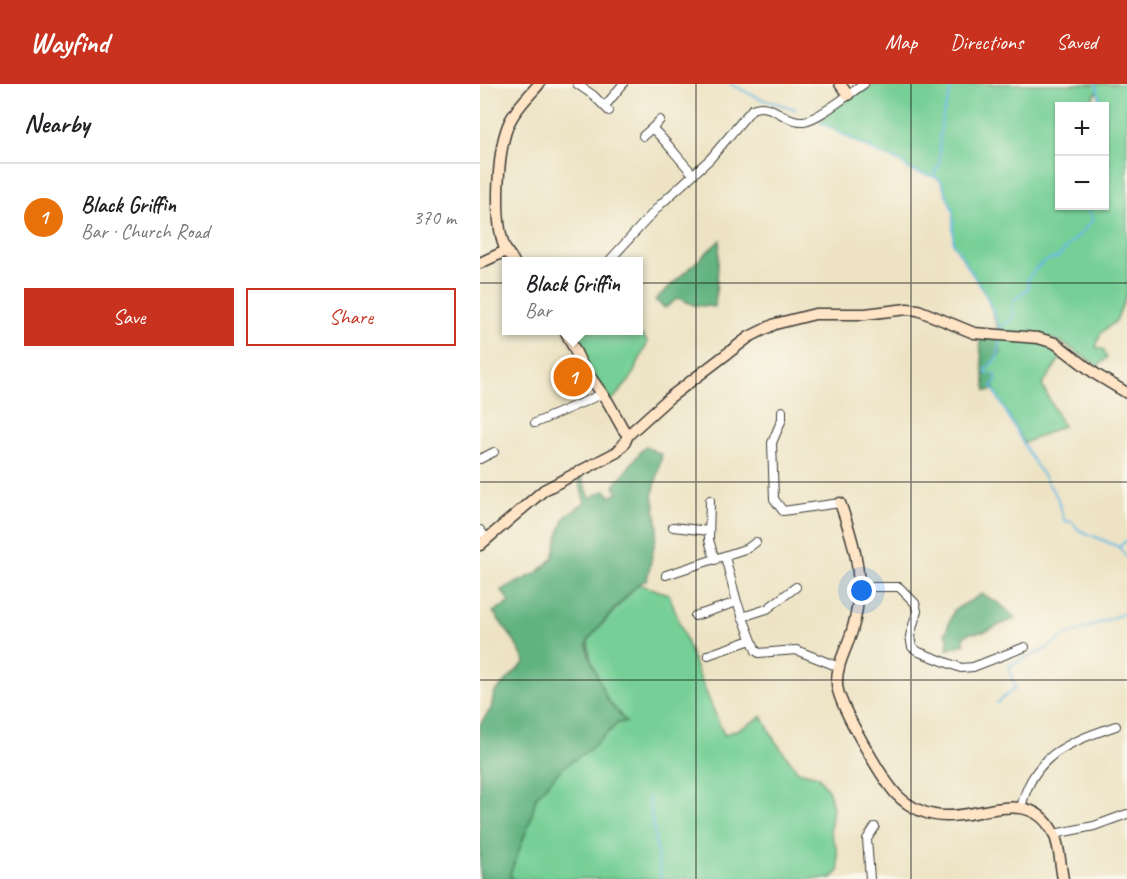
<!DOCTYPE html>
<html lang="en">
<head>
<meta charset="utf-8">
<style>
	body { margin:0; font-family:Caveat,sans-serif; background:#f6f6f6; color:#202124 }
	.controls { position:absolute; right:18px; top:18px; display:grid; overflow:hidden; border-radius:0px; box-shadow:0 2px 4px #0004 }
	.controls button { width:54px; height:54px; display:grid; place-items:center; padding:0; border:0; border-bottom:2px solid #e0e0e0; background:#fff; color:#202124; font:30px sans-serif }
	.you { position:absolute; left:382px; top:507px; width:21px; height:21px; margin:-15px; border:4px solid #fff; border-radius:50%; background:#1a73e8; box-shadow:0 0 0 9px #1a73e833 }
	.badge { display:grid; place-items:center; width:39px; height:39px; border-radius:50%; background:#c8321e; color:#fff; font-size:20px; font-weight:700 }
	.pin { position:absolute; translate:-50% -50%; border:3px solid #fff; box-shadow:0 2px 6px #0006 }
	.popup { position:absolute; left:22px; top:173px; width:141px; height:78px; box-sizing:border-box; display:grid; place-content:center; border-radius:0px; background:#fff; filter:drop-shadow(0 2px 4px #0005); font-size:20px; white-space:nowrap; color:#757577 }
	.popup b { font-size:22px; color:#202124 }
	.popup::after { content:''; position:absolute; left:50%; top:100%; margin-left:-12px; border:12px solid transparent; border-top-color:#fff }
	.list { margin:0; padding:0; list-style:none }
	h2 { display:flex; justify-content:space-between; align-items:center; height:78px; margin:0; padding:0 24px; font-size:26px }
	h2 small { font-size:20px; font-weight:400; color:#757577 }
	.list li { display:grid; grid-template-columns:39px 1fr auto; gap:18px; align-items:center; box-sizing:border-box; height:108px; padding:0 24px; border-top:2px solid #e0e0e0 }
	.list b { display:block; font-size:22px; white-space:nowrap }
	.list p { margin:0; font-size:20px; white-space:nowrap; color:#757577 }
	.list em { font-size:20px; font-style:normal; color:#757577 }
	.actions { display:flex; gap:12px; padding:18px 24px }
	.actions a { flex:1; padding:14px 0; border:2px solid #c8321e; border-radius:0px; text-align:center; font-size:21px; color:#c8321e }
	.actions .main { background:#c8321e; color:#fff }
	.map { position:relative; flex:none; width:647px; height:795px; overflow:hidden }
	header { display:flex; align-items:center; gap:36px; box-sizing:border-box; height:84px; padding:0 30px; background:#c8321e; color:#fff }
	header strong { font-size:28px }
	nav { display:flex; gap:33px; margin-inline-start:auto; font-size:21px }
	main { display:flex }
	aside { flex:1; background:#fff }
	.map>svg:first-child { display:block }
	.green { fill:#76cf96; stroke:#497659; stroke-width:1.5; fill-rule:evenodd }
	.forest { fill:#60b27f; stroke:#3e674e; stroke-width:1.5 }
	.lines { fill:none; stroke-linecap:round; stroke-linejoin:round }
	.stream { stroke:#69bae4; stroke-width:2 }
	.street-casing { stroke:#3b3a35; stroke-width:10 }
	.secondary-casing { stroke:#3b3a35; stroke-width:13 }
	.street { stroke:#fff; stroke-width:8 }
	.secondary { stroke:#ffe4c6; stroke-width:10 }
	.grid { fill:none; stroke:#1c1c1c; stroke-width:1.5; stroke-opacity:0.55 }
</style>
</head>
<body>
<header>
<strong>Wayfind</strong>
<nav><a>Map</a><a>Directions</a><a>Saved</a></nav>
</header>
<main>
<aside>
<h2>Nearby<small></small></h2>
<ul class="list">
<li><span class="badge" style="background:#e8710a">1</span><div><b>Black Griffin</b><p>Bar · Church Road</p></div><em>370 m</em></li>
</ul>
<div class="actions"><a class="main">Save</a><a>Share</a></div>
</aside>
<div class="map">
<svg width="647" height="795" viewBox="0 0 647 795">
	<rect width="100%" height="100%" fill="#fbf7ec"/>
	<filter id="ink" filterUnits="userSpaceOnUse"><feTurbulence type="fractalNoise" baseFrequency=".0167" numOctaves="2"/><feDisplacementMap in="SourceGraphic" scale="12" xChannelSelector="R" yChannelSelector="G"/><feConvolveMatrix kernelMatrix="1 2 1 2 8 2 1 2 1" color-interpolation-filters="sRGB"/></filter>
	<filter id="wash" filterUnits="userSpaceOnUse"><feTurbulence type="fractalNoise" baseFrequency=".008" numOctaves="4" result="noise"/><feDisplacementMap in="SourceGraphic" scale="24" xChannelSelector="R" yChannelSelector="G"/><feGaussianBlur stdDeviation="1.35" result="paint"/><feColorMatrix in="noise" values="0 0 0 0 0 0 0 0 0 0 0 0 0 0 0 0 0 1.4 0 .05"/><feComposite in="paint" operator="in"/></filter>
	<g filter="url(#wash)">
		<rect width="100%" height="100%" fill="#ede3c4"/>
		<path class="green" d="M 393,0 L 647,0 L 647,210 L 636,237 L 621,249 L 616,263 L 624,266 L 627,274 L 618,282 L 580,257 L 519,248 L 507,213 L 473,159 L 473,127 L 461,97 L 455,93 L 430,86 L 421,78 L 398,69 L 340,38 L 357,23 ZM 617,7 L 621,19 L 619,22 L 624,22 L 624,122 L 580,122 L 580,22 L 608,22 Z
			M 106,246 L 158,247 L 168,258 L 150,296 L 131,317 L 108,285 L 94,259 L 96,251 Z
			M 519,255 L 571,260 L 584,269 L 562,301 L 583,342 L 544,359 L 514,306 L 512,289 L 506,290 L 506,285 L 521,269 Z
			M 158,500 L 189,510 L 218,589 L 244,651 L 266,642 L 282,632 L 295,657 L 318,687 L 338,692 L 349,707 L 353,724 L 350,746 L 357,766 L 359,787 L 351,795 L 33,795 L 30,790 L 56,713 L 81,685 L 110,665 L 138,639 L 146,638 C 140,631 132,623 127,615 C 119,604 106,568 109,555 Z"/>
		<path class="forest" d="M 240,156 L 235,223 L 214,221 L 198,214 L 185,224 L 175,216 Z
			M 499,253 L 519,255 C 521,275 518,272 506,285 L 506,290 L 515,290 L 517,295 L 513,302 L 514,306 L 506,307 Z
			M 165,362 L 182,371 L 173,410 L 178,443 L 167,496 L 158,500 L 131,529 L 109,555 L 107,561 L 109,571 L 127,615 L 146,638 L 138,639 L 110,665 L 81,685 L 56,713 L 51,735 L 30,790 L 33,795 L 0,795 L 0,640 L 11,625 L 14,609 L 45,578 L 33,555 L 13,528 L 30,518 L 21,506 L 57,489 L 73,474 L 79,449 L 85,433 L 105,419 L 98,395 L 102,394 L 110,414 L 126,406 L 130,413 L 138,409 L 134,402 Z
			M 502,510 L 519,519 L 536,534 L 504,548 L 490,549 L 484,552 L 484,560 L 467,566 L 468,552 L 465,550 L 474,526 Z"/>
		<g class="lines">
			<path class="stream" d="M 250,0 L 281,15 L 316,25
				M 616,0 L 621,19 L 619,22
				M 340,38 L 398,69 L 421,78 L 430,86 L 455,93 L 461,97 L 473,127 L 473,159 L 507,213 L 519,244
				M 455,92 L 455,87 L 460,81 C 459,64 459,44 464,28 C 467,18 471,11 472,0
				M 519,247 L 519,245 L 532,235 L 534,231 C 529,216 538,212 548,205 L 548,194 C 557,183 562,176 577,174 L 613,136 L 610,128 L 599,122
				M 519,256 C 520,275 518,272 506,285 L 506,290 L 515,290 L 517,295 L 512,302 L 514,306 L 550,372 L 577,413 L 585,438 L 591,437 L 599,446 L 639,463
				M 647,456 L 639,463 L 647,474
				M 517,619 L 536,603 L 531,593 L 530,581 L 564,566 L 583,553 L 647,528
				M 169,712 L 181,795"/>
		</g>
	</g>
	<g filter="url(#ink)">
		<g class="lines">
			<defs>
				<path id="street" d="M 97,0 L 113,11 L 129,27
					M 125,22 L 143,0
					M 180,36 L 172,44 C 187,58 199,75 213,90
					M 163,52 L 172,44
					M 128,178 L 181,120 L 230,75 L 272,25 C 290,16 305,39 324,37 C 339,35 370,9 384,0
					M 302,327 L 302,335 L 292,359 L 294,415 L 303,427 L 360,419
					M 55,339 L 122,310
					M 0,375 L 14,368
					M 230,416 L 229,456 L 235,476
					M 193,443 L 229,447
					M 0,446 L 7,455
					M 245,473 L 257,518 L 276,567 L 279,569 L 316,566 L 359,583
					M 186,491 L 268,464 L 276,458
					M 380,503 L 419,503 L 435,519 L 437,527 L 430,552 L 432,563 L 439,568 L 481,584 L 493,583 L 545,563
					M 215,532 L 257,518
					M 262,533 L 287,525 L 316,503
					M 228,571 L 271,556
					M 541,724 C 553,670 590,658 636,642
					M 574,750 L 614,742 L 647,730
					M 390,795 L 387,755 L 395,743"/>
				<path id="secondary" d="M 360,0 L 368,11
					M 34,178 C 31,173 26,167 24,162 C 14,134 17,63 30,37 C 37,23 49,12 59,0
					M 0,179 L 26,167
					M 85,246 L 103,283 L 128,318 L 143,345 L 148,351
					M 148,351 L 189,314 L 269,253 L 295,240 L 335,230 L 385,230 L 427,225 L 438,226 L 494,249 L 558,254 L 575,259 L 617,291 L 647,309
					M 360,419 C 376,463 386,500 372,547 C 367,564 356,581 357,600 C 357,619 403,696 417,711 C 430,724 448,732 466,732 C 503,733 551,703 574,750 C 580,763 580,781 583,795
					M 0,461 L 64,406 L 137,368 L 144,360 L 148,351"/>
			</defs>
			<use href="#street" class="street-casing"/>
			<use href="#secondary" class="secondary-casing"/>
			<use href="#street" class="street"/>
			<use href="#secondary" class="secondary"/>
		</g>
	</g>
	<path class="grid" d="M 216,0 L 216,795M 431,0 L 431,795M 0,199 L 647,199M 0,398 L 647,398M 0,596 L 647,596"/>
</svg>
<div class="controls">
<button>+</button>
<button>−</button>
</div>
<div class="you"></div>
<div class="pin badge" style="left:93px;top:293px;background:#e8710a">1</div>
<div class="popup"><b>Black Griffin</b>Bar</div>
</div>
</main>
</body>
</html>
